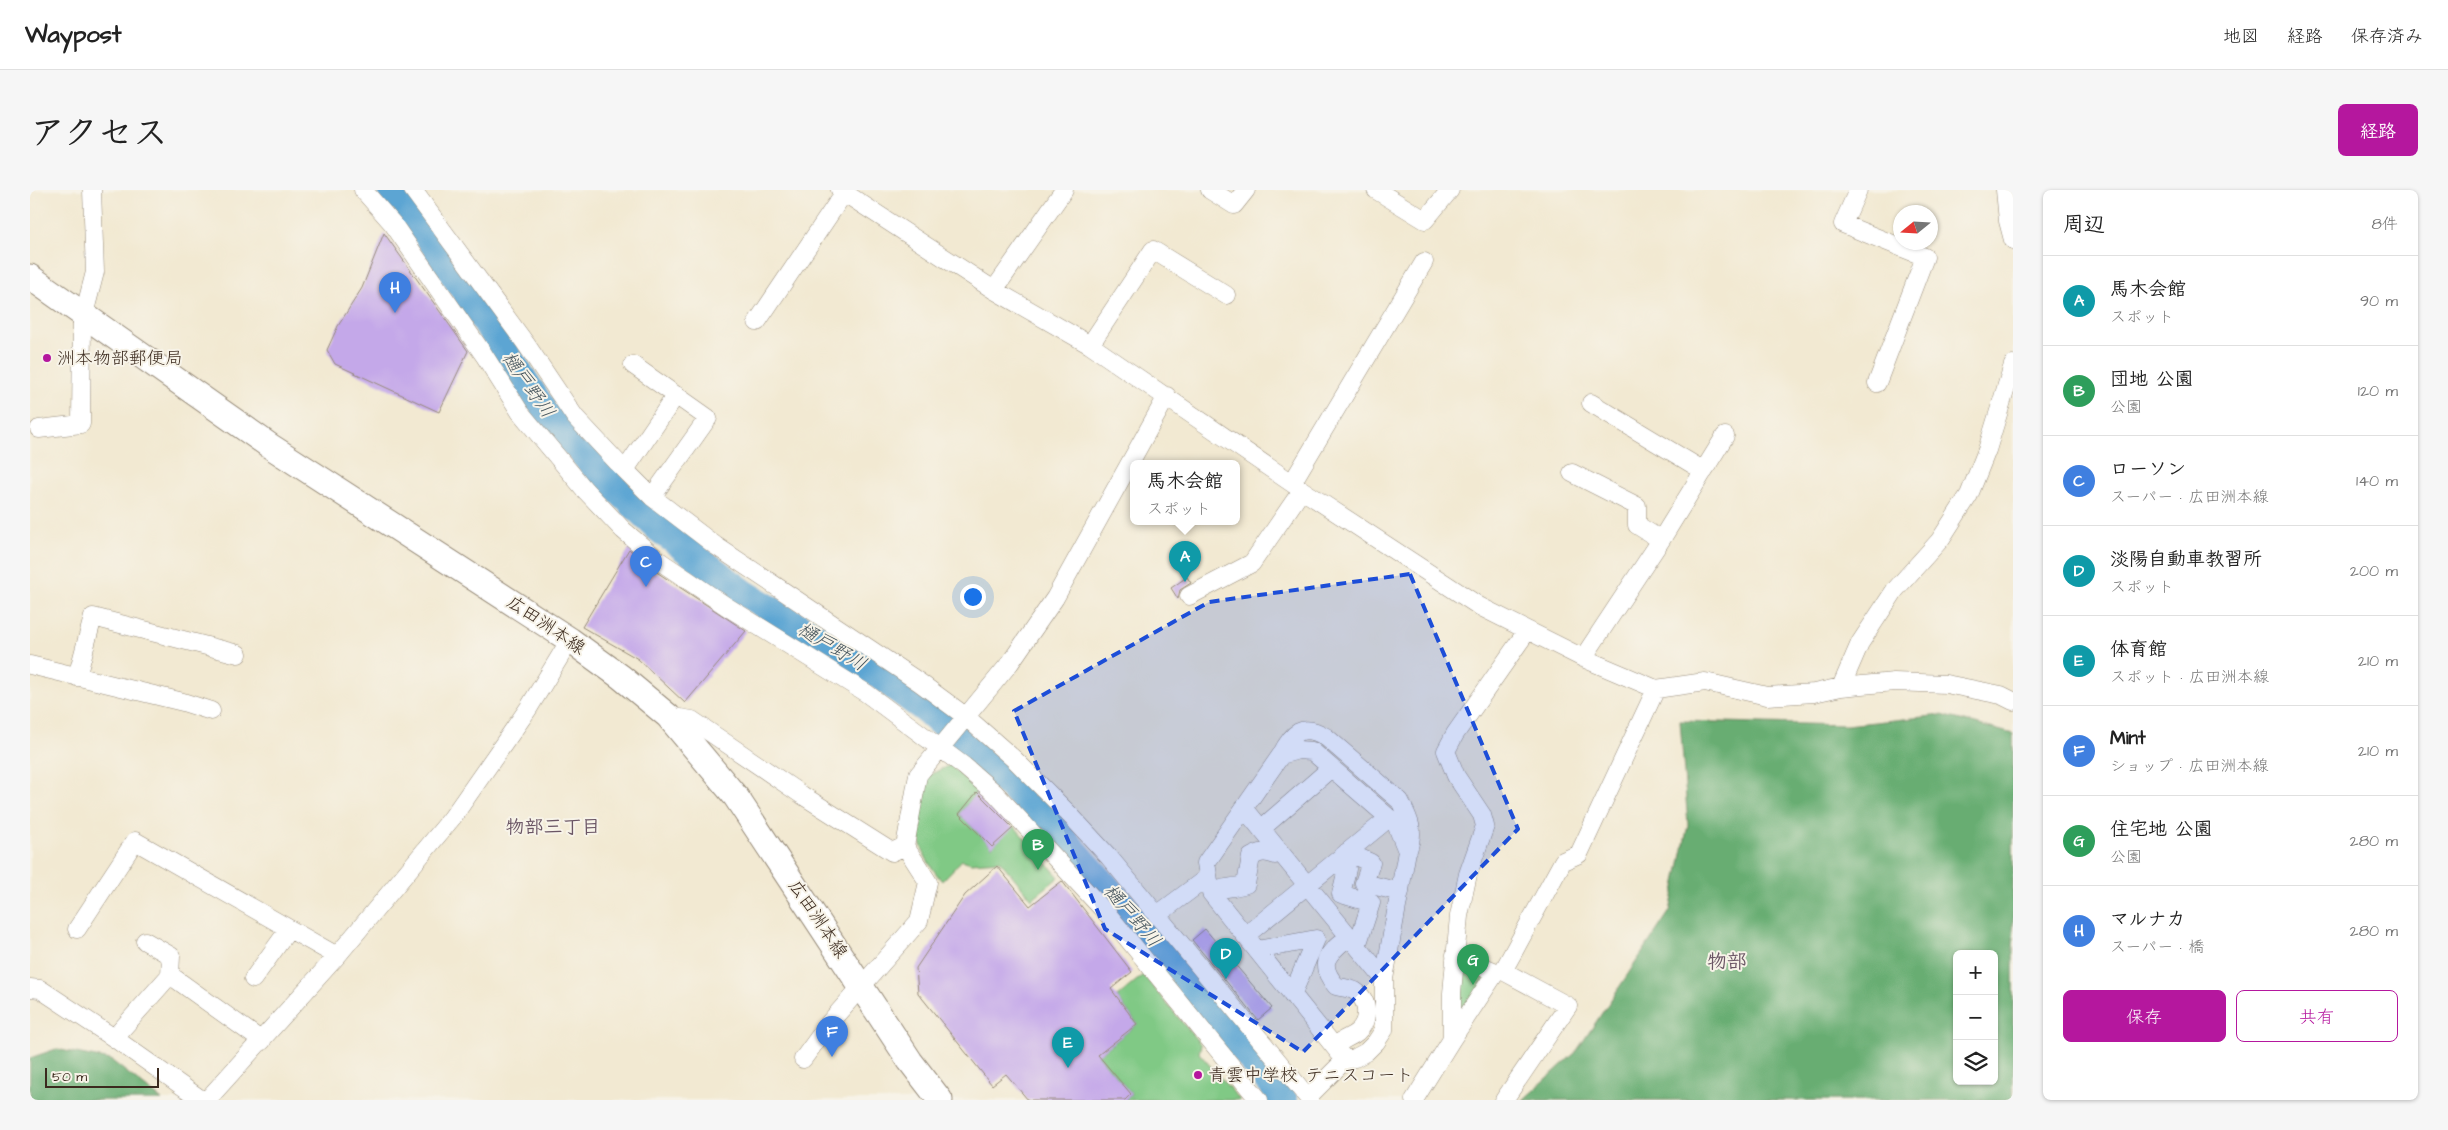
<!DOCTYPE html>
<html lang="ja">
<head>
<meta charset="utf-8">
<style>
	body { margin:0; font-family:"Architects Daughter","Klee One",sans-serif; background:#f6f6f6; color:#222 }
	.controls { position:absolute; right:15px; bottom:15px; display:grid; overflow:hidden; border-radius:8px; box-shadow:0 1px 4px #0004 }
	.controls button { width:45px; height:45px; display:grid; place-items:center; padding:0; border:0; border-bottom:1px solid #e0e0e0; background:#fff; color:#222; font:25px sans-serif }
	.compass { position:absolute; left:1863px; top:15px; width:45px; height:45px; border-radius:50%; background:#fff; box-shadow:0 1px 4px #0004; rotate:252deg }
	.scale { position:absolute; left:15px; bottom:12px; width:114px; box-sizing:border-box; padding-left:5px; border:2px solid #3b2a1e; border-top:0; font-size:14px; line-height:18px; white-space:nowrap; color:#3b2a1e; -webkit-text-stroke:4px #f7f3e8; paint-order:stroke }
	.you { position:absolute; left:942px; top:406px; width:18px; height:18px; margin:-12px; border:4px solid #fff; border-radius:50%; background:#1a73e8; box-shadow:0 0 0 8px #1a73e833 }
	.badge { display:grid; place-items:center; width:32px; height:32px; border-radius:50%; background:#b5179e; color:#fff; font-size:16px; font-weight:700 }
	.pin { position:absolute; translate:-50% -41px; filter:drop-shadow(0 1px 2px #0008) }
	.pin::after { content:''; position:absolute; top:26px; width:18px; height:15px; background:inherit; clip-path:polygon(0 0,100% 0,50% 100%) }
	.popup { position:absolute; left:1100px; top:270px; width:110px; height:65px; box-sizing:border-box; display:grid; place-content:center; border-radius:8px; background:#fff; filter:drop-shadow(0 1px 4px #0005); font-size:16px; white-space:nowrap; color:#767676 }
	.popup b { font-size:19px; color:#222 }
	.popup::after { content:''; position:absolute; left:50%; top:100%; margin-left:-10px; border:10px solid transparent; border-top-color:#fff }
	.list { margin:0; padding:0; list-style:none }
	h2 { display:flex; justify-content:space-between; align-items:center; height:65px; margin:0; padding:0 20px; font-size:21px }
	h2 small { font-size:16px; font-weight:400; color:#767676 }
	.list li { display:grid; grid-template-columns:32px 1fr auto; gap:15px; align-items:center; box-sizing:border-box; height:90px; padding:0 20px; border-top:1px solid #e0e0e0 }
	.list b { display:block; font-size:19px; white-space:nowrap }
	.list p { margin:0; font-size:16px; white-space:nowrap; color:#767676 }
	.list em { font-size:16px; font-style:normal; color:#767676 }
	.actions { display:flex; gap:10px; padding:15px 20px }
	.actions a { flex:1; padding:11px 0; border:1px solid #b5179e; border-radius:8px; text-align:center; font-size:18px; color:#b5179e }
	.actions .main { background:#b5179e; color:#fff }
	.icon { flex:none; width:28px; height:28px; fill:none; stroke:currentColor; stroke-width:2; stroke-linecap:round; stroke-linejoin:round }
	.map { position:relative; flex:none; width:1983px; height:910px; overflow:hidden; border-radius:8px }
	header { display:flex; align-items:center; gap:30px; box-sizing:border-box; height:70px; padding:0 25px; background:#fff; border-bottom:1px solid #e0e0e0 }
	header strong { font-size:24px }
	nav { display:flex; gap:28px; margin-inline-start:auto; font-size:18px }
	.intro { display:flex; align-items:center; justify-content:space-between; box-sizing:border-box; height:120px; padding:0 30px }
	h1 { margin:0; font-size:35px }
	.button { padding:12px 22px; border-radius:8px; background:#b5179e; color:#fff; font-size:18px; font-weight:700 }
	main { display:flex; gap:30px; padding:0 30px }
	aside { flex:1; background:#fff; border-radius:8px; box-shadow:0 1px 4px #0004 }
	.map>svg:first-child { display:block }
	.green { fill:#80c985; stroke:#5e7a52 }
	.forest { fill:#68ad72; stroke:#526c48; fill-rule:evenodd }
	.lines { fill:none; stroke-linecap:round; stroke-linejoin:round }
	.river { stroke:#5ba5d3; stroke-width:28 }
	.building { fill:#c4a8e9 }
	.minor-casing { stroke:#968a78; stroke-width:19 }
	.secondary-casing { stroke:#968a78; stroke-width:27 }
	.minor { stroke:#fff; stroke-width:18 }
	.secondary { stroke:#fff; stroke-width:25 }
	.marked { fill:#1d4ed8; fill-opacity:0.2; stroke:#1d4ed8; stroke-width:4; stroke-dasharray:10 6; stroke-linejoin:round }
	.poi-dot { fill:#b5179e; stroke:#f7f3e8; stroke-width:2 }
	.labels { text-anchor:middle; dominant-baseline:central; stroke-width:4; stroke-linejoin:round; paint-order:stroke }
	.poi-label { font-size:18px; fill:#3b2a1e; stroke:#f7f3e8; text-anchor:start }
	.street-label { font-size:18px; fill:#3b2a1e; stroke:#f7f3e8 }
	.water-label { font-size:19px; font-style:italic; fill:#46555d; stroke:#f7f3e8 }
	.neighbourhood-label { font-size:19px; font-weight:bold; fill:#6b5665; stroke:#f7f3e8 }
	.quarter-label { font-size:20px; font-weight:bold; fill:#6b5665; stroke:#f7f3e8 }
</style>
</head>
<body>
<header>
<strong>Waypost</strong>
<nav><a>地図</a><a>経路</a><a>保存済み</a></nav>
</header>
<div class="intro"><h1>アクセス</h1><a class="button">経路</a></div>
<main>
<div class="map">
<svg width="1983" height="910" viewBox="0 0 1983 910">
	<rect width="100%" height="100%" fill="#f7f3e8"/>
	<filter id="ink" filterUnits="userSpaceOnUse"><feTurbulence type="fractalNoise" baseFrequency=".02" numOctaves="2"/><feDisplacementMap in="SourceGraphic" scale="10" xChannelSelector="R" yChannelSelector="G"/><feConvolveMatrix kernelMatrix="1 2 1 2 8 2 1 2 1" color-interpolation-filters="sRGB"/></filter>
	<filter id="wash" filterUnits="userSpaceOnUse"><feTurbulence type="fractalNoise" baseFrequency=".0096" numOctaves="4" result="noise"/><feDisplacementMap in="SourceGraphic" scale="20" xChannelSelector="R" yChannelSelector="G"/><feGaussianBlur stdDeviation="1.12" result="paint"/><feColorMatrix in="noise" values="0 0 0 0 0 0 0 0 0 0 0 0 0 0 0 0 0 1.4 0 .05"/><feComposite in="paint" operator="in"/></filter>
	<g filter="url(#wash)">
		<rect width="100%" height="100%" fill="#f2e9d2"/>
		<path class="green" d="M 920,575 L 948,601 L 929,624 L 962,657 L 984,636 L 1029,687 L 1002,709 L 970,671 L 941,673 L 932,670 L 912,691 C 879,652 888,631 897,586 Z
			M 1432,774 L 1458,785 L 1426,833 Z
			M 1113,785 L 1171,855 L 1169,863 L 1210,910 L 1095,910 L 1101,904 L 1068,865 L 1107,834 L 1087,807 Z"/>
		<path class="forest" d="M 1912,525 L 1983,544 L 1983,910 L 1493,910 L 1546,862 L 1640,721 L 1658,635 L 1650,531 L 1816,535 ZM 1927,764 L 1964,764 L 1964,891 L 1927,891 Z
			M 26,859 L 81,870 L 132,910 L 0,910 L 0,868 Z"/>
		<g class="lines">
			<path class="river" d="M 361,0 L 399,48 L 516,223 L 569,282 L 629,339 L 714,403 L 841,480 L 897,521 L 1015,628 L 1119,745 L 1254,910"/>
		</g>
		<g id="blocks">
			<path class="building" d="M 354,43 L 438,161 L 409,222 L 305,174 L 297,160 L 308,136 L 332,98 Z
				M 599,359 L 622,379 L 716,441 L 655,513 L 608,469 L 552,437 Z
				M 1157,387 L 1161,393 L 1150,400 L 1148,409 L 1141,398 Z
				M 947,602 L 983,638 L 962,657 L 929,624 Z
				M 967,676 L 1000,716 L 1032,691 L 1102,782 L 1081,799 L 1107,834 L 1068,865 L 1101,904 L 1095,910 L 998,910 L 976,884 L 962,895 L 888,803 L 886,778 L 935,705 Z
				M 1175,739 L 1242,818 L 1228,830 L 1162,750 Z"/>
		</g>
	</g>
	<g filter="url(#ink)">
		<use href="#blocks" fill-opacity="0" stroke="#968a78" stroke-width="1"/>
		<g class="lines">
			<defs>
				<path id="minor" d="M 333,0 L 363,34 L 454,165 L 490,222 L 555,300 L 593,340 L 628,370 L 696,416 L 836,503 L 934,576 L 965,603 L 1080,727 L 1229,910
					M 383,0 L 496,154 L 545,227 L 588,273 L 622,307 L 686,356 L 889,492 L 935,526 L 985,570 L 1041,626 L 1079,667 L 1280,910
					M 810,0 L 964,100 L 1060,155 L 1272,300 L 1449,416 L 1553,468 L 1626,499 L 1675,492 L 1737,506 L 1784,503 L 1811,497 L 1864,492 L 1916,494 L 1971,505 L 1983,511
					M 1180,0 L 1204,15 L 1216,0
					M 1346,0 L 1395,30 L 1420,0
					M 1828,0 L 1813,34 L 1895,67 L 1847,193
					M 1975,0 L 1978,31 L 1983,50
					M 964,100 L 1034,0
					M 727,132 L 814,3
					M 1060,155 L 1123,60 L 1196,105
					M 603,175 L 678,228 L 622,307
					M 1561,213 L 1674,281
					M 9,239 L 51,234 L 52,132 L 65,82 L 62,0
					M 595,280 L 646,205
					M 1542,283 L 1607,316 L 1607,335 L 1631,350
					M 1262,293 L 1394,72
					M 1159,406 L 1222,373 L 1272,300
					M 1553,468 L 1631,350 L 1695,246
					M 0,475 L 153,512 L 181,521
					M 47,487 L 63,427 L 208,464
					M 1811,497 L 1830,453 L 1865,400 L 1910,350 L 1939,305 L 1957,260 L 1983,175
					M 638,526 L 662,530 L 772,605 L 862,662 L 875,656
					M 1251,565 C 1262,543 1272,532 1296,547 L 1370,611 C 1379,629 1385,640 1378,660
					M 1214,618 L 1354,789
					M 1231,639 L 1301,578
					M 1317,662 L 1341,673 L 1334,693 L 1370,702
					M 1303,674 L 1317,679 L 1311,704 L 1341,713 L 1327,756
					M 1181,703 C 1192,696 1203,699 1216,694 L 1221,667 C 1230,662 1235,661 1245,665 L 1250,663
					M 1127,725 L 1178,687
					M 47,739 L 105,651 L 307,766
					M 1215,746 L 1359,628
					M 115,751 L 141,766 L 140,785 L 232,851
					M 1227,760 L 1286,749 L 1262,805
					M 1425,765 L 1466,782
					M 1473,781 L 1538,816 L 1474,910
					M 223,789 L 259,739
					M 0,798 L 10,799 L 84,848 L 172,910
					M 84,848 L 140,785
					M 1422,849 L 1466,782 L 1473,781 L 1533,671 L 1549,664 L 1626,499
					M 1305,857 C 1314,847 1319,849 1327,842 C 1339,832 1340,811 1325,801 C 1320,798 1312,798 1306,796 C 1285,771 1300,763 1319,746
					M 773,869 L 800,832 L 889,731 L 898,692 L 875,656 L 888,585 L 980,473 L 1025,408 L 1137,206
					M 1278,907 L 1315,870 L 1325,868 L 1336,862 L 1346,852 L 1354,840 L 1354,789 L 1377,661 L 1366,634 L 1282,561 L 1268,560 L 1251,565 L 1176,673 L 1181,703 L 1315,870
					M 177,910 L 307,766 L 422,628 L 498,519 L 540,450
					M 1384,910 L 1422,849 L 1422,803 L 1429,726 L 1438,684 L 1455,636 L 1452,625 L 1426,586 L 1416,561 L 1425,544 L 1497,441"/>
				<path id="secondary" d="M 0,87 L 240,256 L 540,450 L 591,487 L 638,526 L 706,607 L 880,871 L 910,910"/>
			</defs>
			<use href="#minor" class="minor-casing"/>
			<use href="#secondary" class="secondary-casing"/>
			<use href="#minor" class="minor"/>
			<use href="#secondary" class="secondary"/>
		</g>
	</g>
	<path class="marked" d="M 1380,384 L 1488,639 L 1273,862 L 1075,739 L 984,521 L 1179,412 Z"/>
	<g class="poi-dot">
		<circle cx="17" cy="168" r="5"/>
		<circle cx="1168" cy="885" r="5"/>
	</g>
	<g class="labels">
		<g class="poi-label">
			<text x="27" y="168">洲本物部郵便局</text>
			<text x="1178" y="885">青雲中学校 テニスコート</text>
		</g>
		<g class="street-label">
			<text transform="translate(516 435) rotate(34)">広田洲本線</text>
			<text transform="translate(788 729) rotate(56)">広田洲本線</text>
		</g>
		<g class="water-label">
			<text transform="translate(498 195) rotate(55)">樋戸野川</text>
			<text transform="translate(802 457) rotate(31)">樋戸野川</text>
			<text transform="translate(1102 726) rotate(49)">樋戸野川</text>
		</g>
		<g class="neighbourhood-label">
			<text x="523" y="637">物部三丁目</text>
		</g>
		<g class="quarter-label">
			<text x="1697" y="772">物部</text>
		</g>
	</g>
</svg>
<div class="controls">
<button>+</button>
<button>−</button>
<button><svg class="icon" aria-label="layers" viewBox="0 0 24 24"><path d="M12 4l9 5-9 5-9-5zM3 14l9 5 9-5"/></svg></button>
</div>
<svg class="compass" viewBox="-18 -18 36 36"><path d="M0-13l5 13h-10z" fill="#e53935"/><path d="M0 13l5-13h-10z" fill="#767676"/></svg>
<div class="scale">50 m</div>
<div class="you"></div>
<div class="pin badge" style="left:1155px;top:392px;background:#0f9aa8">A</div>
<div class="popup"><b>馬木会館</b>スポット</div>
<div class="pin badge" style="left:1008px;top:680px;background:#2e9e5b">B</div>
<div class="pin badge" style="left:616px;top:397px;background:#3f7fe0">C</div>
<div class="pin badge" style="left:1196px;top:789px;background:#0f9aa8">D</div>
<div class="pin badge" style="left:1038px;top:878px;background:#0f9aa8">E</div>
<div class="pin badge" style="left:802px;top:867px;background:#3f7fe0">F</div>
<div class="pin badge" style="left:1443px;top:795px;background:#2e9e5b">G</div>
<div class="pin badge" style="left:365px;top:123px;background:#3f7fe0">H</div>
</div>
<aside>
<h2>周辺<small>8件</small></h2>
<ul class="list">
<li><span class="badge" style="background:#0f9aa8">A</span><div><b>馬木会館</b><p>スポット</p></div><em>90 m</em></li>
<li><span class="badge" style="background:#2e9e5b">B</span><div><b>団地 公園</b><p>公園</p></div><em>120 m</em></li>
<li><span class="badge" style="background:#3f7fe0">C</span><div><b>ローソン</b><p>スーパー · 広田洲本線</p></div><em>140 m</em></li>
<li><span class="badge" style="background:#0f9aa8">D</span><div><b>淡陽自動車教習所</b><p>スポット</p></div><em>200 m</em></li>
<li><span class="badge" style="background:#0f9aa8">E</span><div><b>体育館</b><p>スポット · 広田洲本線</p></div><em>210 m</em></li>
<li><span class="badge" style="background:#3f7fe0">F</span><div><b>Mint</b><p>ショップ · 広田洲本線</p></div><em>210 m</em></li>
<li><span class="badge" style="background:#2e9e5b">G</span><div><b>住宅地 公園</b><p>公園</p></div><em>280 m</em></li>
<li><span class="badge" style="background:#3f7fe0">H</span><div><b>マルナカ</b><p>スーパー · 橋</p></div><em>280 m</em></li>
</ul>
<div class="actions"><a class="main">保存</a><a>共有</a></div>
</aside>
</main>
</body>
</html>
